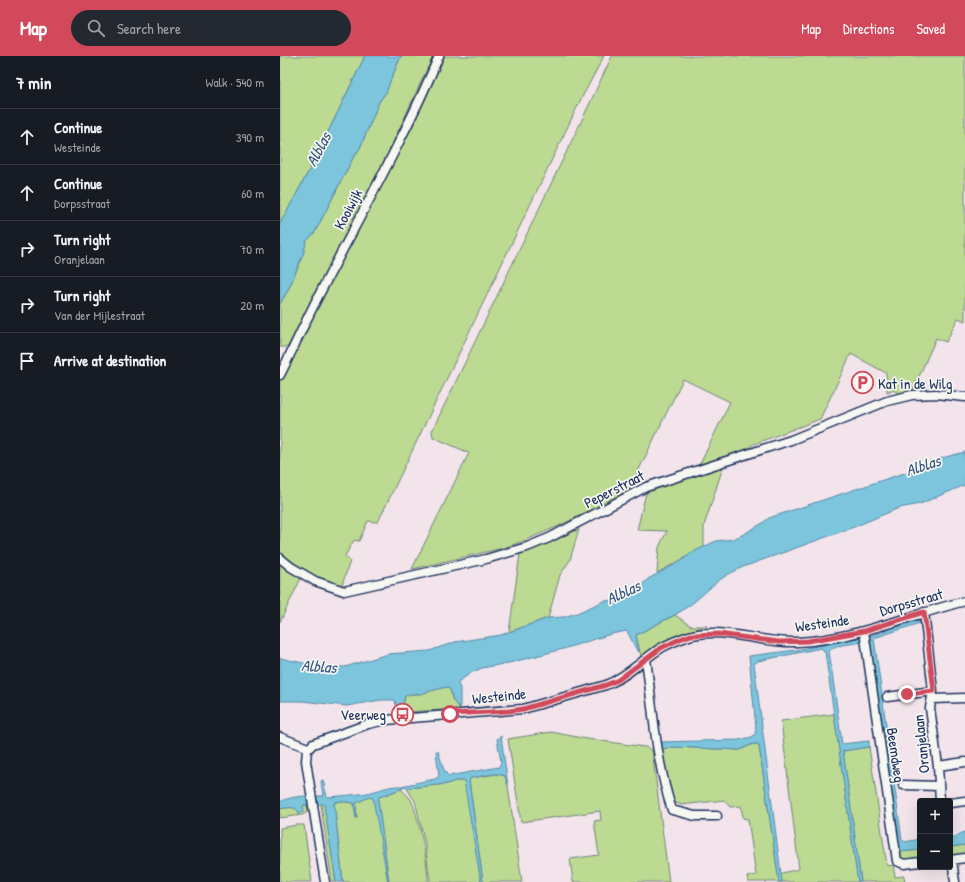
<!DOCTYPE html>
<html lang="en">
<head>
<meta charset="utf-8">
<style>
	body { margin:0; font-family:"Patrick Hand",sans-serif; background:#242831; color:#f1f3f6 }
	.controls { position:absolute; right:12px; bottom:12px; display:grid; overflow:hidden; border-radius:4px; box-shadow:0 4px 16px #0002 }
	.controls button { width:36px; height:36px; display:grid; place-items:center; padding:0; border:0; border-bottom:1px solid #363941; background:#171b24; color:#f1f3f6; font:20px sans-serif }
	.stop { position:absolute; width:12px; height:12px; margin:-9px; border:3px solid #d1495b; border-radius:50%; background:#fff }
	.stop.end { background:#d1495b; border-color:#fff; box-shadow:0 1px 4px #0008 }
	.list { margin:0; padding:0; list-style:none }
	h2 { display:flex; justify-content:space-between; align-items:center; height:52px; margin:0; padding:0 16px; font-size:17px }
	h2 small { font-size:13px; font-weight:400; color:#9ea1a6 }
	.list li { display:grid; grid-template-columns:26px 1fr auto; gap:12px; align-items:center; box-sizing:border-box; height:56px; padding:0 16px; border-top:1px solid #363941 }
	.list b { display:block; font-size:15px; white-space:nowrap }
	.list p { margin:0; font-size:13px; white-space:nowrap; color:#9ea1a6 }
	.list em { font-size:13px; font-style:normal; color:#9ea1a6 }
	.icon { flex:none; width:22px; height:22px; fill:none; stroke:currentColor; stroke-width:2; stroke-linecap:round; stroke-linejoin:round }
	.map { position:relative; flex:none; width:685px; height:826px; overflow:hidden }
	header { display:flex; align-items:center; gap:24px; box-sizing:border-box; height:56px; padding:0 20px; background:#d1495b; color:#fff }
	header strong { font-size:19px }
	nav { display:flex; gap:22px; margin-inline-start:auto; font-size:14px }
	.search { width:280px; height:36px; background:#242831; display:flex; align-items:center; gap:10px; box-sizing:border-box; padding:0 14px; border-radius:22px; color:#9ea1a6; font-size:15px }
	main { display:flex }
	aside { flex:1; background:#171b24 }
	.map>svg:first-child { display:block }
	.green { fill:#bdda92; stroke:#6c8478 }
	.water { fill:#7cc5dc; stroke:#5589aa }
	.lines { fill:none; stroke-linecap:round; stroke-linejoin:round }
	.minor-casing { stroke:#1b2f5e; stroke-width:11 }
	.minor { stroke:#f6f6f2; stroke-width:8 }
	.route { stroke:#d1495b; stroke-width:5 }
	.labels { text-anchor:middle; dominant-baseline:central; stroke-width:3.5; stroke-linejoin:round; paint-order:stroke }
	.street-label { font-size:15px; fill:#1b2f5e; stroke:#f6f6f2 }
	.poi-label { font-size:15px; fill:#1b2f5e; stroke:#f6f6f2; text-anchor:start }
	.water-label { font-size:16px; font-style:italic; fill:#33547e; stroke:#f6f6f2 }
</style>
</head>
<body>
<header>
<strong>Map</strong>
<div class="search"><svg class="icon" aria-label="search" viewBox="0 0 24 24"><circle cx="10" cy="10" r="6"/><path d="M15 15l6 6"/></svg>Search here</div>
<nav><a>Map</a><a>Directions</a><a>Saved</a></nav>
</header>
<main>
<aside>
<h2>7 min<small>Walk · 540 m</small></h2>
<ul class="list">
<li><svg class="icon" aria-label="ahead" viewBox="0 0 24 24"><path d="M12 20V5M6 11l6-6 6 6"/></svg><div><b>Continue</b><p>Westeinde</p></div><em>390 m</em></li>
<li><svg class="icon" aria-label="ahead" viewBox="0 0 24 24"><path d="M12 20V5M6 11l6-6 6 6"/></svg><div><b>Continue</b><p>Dorpsstraat</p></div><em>60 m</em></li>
<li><svg class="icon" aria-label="right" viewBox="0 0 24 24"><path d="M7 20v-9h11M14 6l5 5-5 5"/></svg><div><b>Turn right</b><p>Oranjelaan</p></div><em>70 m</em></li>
<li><svg class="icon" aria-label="right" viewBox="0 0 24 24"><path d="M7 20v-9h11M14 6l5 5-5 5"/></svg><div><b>Turn right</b><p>Van der Mijlestraat</p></div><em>20 m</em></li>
<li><svg class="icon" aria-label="arrive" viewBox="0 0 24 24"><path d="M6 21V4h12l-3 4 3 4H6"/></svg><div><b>Arrive at destination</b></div></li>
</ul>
</aside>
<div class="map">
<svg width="685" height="826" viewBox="0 0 685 826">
	<rect width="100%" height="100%" fill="#f2e4ea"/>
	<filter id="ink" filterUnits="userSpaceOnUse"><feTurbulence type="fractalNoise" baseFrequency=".025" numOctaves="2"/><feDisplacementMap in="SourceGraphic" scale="8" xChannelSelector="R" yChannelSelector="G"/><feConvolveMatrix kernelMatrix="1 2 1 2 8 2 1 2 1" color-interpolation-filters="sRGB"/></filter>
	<g filter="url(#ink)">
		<path class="green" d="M 0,0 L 85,0 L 32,109 L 0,168 Z
			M 121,0 L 153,0 L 109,95 L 8,291 L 0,291 L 0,248 L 8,234 L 20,207 L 26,186 L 35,176 L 73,102 L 80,92 L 99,46 L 107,35 L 109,28 Z
			M 161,0 L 324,0 L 300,45 L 98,466 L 88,465 L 79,485 L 74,484 L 65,500 L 70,505 L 62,529 C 36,524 20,514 0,498 L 0,326 L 78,171 Z
			M 332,0 L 685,0 L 685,265 L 678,262 L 666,286 L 656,282 L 633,334 L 620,337 L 612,334 L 607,336 L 606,317 L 571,298 L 540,363 L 474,388 L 461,396 L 420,408 L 450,346 L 403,323 L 349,434 L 281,469 L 241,486 L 223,492 L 132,513 L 189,397 L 153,381 L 152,375 L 309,49 Z
			M 443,411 L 424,470 L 424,491 L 377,517 L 379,491 L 387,475 L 357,474 L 366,437 L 400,424 Z
			M 299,473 L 290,504 L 280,519 L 268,562 L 229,576 L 240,498 L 276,484 Z
			M 0,508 L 21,522 L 0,566 Z
			M 395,559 L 411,570 L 427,570 C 401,576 382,584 361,600 L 356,579 Z
			M 166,631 L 169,632 L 171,636 L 172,643 L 178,651 L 180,651 L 180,653 L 125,656 L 123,649 L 125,640 L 131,638 L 137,638 Z
			M 554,658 L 578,826 L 468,826 L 467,821 L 476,819 L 468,763 L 463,762 L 461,750 L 450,751 L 444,744 L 402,749 L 396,747 L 392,743 L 385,709 L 383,709 L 381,693 L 393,691 L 460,694 L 473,688 L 478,688 L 479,690 L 498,818 L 519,813 L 501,665 Z
			M 271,676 L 307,683 L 365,691 L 372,694 L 389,826 L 293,826 L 290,803 L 319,799 L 314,765 L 321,764 L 320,755 L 241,766 L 228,683 Z
			M 589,691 L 607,810 L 613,809 L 615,821 L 624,820 L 625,826 L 581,826 L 563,695 Z
			M 217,718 L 225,720 L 228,730 L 242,826 L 203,826 L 189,724 L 191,722 Z
			M 175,725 L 184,725 L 186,728 L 201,826 L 150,826 L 145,787 L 135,745 L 126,731 L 128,732 L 167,728 Z
			M 121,733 C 124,736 129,740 131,744 C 139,761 148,808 148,826 L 109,826 L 98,745 L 99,741 Z
			M 89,741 L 94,742 L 108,826 L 63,826 L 54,747 L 59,745 L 74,747 L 76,762 L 76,747 Z
			M 43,748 L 45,750 L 56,826 L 52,826 L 41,749 Z
			M 27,749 L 28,756 L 22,759 L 0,762 L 0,753 C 7,752 16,749 19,756 L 23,750 Z
			M 17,769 L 24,769 L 32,826 L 0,826 L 0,772 Z
			M 685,789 L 685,798 L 670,799 L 670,791 Z
			M 640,794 L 640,802 L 622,803 L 619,796 Z"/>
		<path class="water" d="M 85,0 L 121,0 L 109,28 L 107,35 L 99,46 L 80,92 L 73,102 L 35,176 L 26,186 L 24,196 L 8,234 L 0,248 L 0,168 L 32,109 Z
			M 685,396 L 685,429 L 640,448 L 619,452 L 574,471 L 463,511 L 447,519 L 438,525 L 414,546 L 400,556 L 356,579 L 359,596 L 356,593 L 347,575 L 331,578 L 283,593 L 233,606 L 202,612 L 191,617 L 178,626 L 178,628 L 180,632 L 180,651 C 171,648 173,639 169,632 L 166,631 L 140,638 L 131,638 L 125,640 L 123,649 L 125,656 L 118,657 L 115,645 L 114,644 L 101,644 L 67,650 L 22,645 L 0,645 L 0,602 L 42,611 L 65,611 L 108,598 L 149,595 L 175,586 L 221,579 L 268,562 L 284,561 L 297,557 L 324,545 L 335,544 L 351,539 L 368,523 L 401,505 L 413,496 L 436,485 L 453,483 L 462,479 L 481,468 L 489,462 L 648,409 L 662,402 Z
			M 639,564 L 640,567 L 594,582 L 622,784 L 625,786 L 640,783 L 640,794 L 619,796 L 589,585 L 556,590 L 549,595 L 562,688 L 589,685 L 589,691 L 563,695 L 581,826 L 578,826 L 545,596 L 541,592 L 478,605 L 474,608 L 502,826 L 499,826 L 479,690 L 478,688 L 473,688 L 460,694 L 393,691 L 381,693 L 380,686 L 459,684 L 472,681 L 475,678 L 476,673 L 469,600 L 516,594 L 593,579 Z
			M 221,680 L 228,730 L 225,720 C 215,715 201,721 191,722 L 189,725 L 203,826 L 201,826 L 184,725 L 175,725 L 167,728 L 128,732 L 126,731 L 99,741 L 98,745 L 109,826 L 108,826 L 93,742 L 89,741 L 76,747 L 77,762 L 76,762 L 74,747 L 59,745 L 54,747 L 63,826 L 56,826 L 44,749 L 43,748 L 24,749 L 23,750 L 24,755 L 19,757 C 16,749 7,752 0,753 L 0,746 C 12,739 29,740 43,740 L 41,725 L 43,724 L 47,741 C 60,740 74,739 87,737 C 98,735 110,729 121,730 L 155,723 L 159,720 L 156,695 L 158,695 L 164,714 L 168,720 L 219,711 L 221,706 L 217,683 Z
			M 685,776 L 685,789 L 670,791 L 670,784 C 676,782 679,777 685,776 Z"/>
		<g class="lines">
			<defs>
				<path id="minor" d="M 0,319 C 14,291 26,264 40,237 C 81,158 125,81 159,0
					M 0,502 L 11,511 L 35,525 L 64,535 L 206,503 L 247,491 L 269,482 L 366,431 L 511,384 L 607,345 L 632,339 L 656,338 L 685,341
					M 644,556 L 653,635 L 650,652 L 658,710 L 660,745
					M 584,575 L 617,805 L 624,808 L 640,806
					M 366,603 C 373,654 376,706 392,754 L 415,760 L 437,760
					M 607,641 L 653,635
					M 652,643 L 685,642
					M 0,681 L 28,692
					M 658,710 L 685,706
					M 623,729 L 659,730
					M 670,747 L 685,745
					M 670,804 L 685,802
					M 672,804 L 675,826
					M 45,826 L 26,705 L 27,694 L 33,688 L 88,668 L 106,664 L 243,653 L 326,629 C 348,620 362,604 381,592 C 390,587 400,583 409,580 C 444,570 482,588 518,586 C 575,583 630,559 685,545"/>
			</defs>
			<use href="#minor" class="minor-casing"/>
			<use href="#minor" class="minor"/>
		</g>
	</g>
	<g class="lines" filter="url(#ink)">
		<path class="route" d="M 170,658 L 229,655 L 243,653 L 326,629 L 338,624 L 381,592 L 400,583 L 411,579 L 439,578 L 499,586 L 528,585 L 584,575 L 644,556 L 654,635 L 627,638"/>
	</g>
	<defs>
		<symbol id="parking-ring" viewBox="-11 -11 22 22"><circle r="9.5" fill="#f6f6f2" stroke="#d1495b" stroke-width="1.5"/><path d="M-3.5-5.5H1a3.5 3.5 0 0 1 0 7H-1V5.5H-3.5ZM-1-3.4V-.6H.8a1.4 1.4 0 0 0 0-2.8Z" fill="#d1495b"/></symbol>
		<symbol id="bus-ring" viewBox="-11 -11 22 22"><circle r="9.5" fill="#f6f6f2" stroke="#d1495b" stroke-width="1.5"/><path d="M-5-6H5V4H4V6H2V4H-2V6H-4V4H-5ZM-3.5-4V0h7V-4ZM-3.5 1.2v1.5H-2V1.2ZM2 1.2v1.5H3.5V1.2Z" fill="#d1495b"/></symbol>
	</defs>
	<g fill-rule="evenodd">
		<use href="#parking-ring" x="570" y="314" width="25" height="25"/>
		<use href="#bus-ring" x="110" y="646" width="25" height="25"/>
	</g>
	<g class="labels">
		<g class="street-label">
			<text transform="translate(68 153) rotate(-62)">Kooiwijk</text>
			<text transform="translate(334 433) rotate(-27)">Peperstraat</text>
			<text transform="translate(631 546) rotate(-16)">Dorpsstraat</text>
			<text transform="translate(542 567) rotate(-8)">Westeinde</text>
			<text transform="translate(219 640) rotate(-6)">Westeinde</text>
			<text transform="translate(641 688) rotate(-96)">Oranjelaan</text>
			<text transform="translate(616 699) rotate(82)">Beemdweg</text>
		</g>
		<g class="poi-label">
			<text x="598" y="327">Kat in de Wilg</text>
			<text x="106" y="658" text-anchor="end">Veerweg</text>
		</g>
		<g class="water-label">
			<text transform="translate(38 93) rotate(-62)">Alblas</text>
			<text transform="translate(643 409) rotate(-18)">Alblas</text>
			<text transform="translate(343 536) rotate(-25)">Alblas</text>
			<text transform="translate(39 610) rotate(4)">Alblas</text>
		</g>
	</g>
</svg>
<div class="controls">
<button>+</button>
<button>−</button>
</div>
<div class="stop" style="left:170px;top:658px"></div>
<div class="stop end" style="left:627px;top:638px"></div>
</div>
</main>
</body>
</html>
